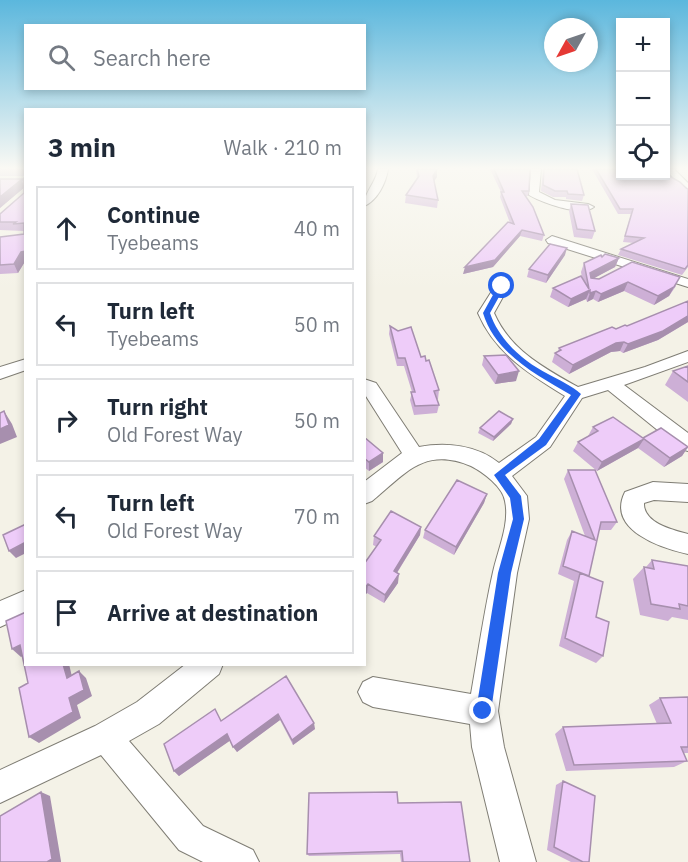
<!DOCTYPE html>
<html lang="en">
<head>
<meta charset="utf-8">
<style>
	body { margin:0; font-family:"IBM Plex Sans",sans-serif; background:#f2f2f3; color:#1f2937 }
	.controls { position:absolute; right:18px; top:18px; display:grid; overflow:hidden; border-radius:0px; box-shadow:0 3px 9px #0003 }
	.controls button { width:54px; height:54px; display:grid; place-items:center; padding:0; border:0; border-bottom:2px solid #e0e1e3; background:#fff; color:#1f2937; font:30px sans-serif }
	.compass { position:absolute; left:544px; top:18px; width:54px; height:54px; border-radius:50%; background:#fff; box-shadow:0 3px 9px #0003; rotate:230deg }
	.stop { position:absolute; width:18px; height:18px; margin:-14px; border:4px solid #2563eb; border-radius:50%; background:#fff }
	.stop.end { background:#2563eb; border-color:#fff; box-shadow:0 2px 6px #0008 }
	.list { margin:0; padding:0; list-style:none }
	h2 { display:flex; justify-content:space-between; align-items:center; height:78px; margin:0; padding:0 24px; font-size:26px }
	h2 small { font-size:20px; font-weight:400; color:#747a83 }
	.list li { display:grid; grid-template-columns:39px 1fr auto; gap:18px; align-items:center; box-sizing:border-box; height:84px; margin:0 12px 12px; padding:0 12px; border:2px solid #e0e1e3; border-radius:0px }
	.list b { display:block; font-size:22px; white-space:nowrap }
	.list p { margin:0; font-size:20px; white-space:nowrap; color:#747a83 }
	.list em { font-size:20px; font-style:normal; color:#747a83 }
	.icon { flex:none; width:33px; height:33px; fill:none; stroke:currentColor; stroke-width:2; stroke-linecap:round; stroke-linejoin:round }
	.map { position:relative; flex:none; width:688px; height:862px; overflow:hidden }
	.search { position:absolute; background:#fff; box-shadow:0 3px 9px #0003; left:24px; top:24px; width:342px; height:66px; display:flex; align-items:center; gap:15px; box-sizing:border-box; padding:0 21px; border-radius:0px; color:#747a83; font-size:22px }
	.panel { position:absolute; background:#fff; box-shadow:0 3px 9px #0003; left:24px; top:108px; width:342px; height:558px; border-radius:0px }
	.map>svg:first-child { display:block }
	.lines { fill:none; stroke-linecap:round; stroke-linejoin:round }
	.street-casing { stroke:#7f7d74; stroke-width:2 }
	.street { fill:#fff; fill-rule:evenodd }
	.wall { fill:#cdafd6 }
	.shaded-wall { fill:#a78fae }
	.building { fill:#eeccf9; stroke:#a78fae; stroke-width:1.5 }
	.route { fill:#2563eb }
</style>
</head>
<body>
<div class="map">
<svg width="688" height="862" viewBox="0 0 688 862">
	<rect width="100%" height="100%" fill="#f4f2e7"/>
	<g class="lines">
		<defs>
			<path id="street" d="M 378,169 L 388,169 C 386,183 377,201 364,206 C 364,192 376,183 378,169 Z
				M 531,169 L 541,169 L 539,192 L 555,200 L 588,204 L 594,207 C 581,217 543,203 529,195 Z
				M 666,169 L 674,169 L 688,183 L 688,192 L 684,191 Z
				M 552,236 L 688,279 L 688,287 L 548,243 L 546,240 Z
				M 502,282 L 509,286 L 494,313 C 510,350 544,368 578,387 L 645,367 L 688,351 L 688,362 L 624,385 L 688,433 L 688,451 L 681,449 L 608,390 L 582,398 L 550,447 L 512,476 L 527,496 L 529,519 L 517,573 L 498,711 L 504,747 L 536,862 L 500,862 L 472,747 L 470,724 L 373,707 L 363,702 L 358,692 L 363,682 L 373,677 L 471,694 C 478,654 484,612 493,572 C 498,549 510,524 505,501 C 503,487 483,472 471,466 C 424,446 405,474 372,501 L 364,504 L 364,482 L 402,453 L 364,393 L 364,379 L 376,383 L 419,447 C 446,442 477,445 499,463 L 536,437 L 565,396 C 529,374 495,353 478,313 L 497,283 Z
				M 26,359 L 26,370 L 0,379 L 0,367 Z
				M 653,482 L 688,484 L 688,502 L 654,500 L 644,503 C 643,523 673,530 688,534 L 688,554 C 661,548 606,530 625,492 Z
				M 26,590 L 26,615 L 0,627 L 0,601 Z
				M 186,664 L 223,664 L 219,674 L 159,724 L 129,741 L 203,826 L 253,850 L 259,862 L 203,862 L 179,850 L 101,755 L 0,803 L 0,770 L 95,726 L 137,702 Z"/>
		</defs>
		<use href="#street" class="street-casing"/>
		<use href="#street" class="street"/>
	</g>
	<path class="wall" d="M 0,169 L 26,169 L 25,261 L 18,273 L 0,274 L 0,237 L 24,234 L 24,231 L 0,230 L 0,214 L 24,193 L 24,187 L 0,208 L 0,179 L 23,179 L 25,177 L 25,176 L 0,176 Z
		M 416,169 L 437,169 L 437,177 L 434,181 L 438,200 L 437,208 L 405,203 L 406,195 L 417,178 Z
		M 490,169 L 530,169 L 529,191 L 528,196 L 526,196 L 544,235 L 542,241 L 520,236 L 493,267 L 463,274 L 510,223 L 500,197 L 501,192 Z
		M 543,169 L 577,169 L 584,195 L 582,201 L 566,199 L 566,197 L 553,197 L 541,191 Z
		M 592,169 L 621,169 L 688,189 L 688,267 L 682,275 L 618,255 L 621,249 L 634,243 L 623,242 L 631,214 L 618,214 Z
		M 571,204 L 595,231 L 592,239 L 574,237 L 569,211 Z
		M 565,255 L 546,283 L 527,277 L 529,269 Z
		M 602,257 L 619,258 L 615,267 L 594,278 L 676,286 L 669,296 L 654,305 L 624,291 L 598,302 L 593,299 L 587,302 L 586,299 L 568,307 L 550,297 L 553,288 L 582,278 L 581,272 L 584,263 Z
		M 688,301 L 688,322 L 658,340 L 623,353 L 620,351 L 611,352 L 569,374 L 552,362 L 555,353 L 558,351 L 559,348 L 616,329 L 627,326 Z
		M 390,326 L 421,357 L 439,390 L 438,399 L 437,399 L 439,405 L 437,413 L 414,415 L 410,400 L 412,392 L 404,366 L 397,366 L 389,334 Z
		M 484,356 L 516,381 L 495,384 L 482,365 Z
		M 688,366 L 688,402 L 665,385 L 673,371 Z
		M 513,419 L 511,424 L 493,441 L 478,433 L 480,428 Z
		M 593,427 L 643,438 L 688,447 L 682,456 L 664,467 L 638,448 L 597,471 L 573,451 L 578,442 L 588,436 Z
		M 364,437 L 383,462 L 369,471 L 364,467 Z
		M 568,470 L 617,522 L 611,530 L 599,530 L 589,576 L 603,656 L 596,663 L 559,646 L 574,581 L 558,574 L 567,540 L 572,531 L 585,536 L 564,479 Z
		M 487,494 L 484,503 L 454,555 L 423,538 L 425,530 Z
		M 421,527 L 420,535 L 397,573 L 398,583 L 384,603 L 367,593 L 364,596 L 377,547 L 373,545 L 374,536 Z
		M 652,560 L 688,566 L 688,620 L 672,617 L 668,621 L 640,615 L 633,579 L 644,567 L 646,567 Z
		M 286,676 L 315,729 L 293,745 L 280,720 L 237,752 L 230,740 L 179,776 L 174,771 L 222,721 Z
		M 688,697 L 688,753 L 684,753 L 687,761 L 674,767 L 566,771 L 555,734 L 563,727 L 657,724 L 649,705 L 660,698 Z
		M 563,781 L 589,862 L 571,862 L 547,850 L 556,785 Z
		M 398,803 L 470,862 L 401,862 L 400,854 L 309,856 L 307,854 Z"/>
	<path class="shaded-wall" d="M 437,170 L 437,177 L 432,184 L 433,176 Z
		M 21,180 L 25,187 L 0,208 L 0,197 Z
		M 522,230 L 520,236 L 493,267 L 463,274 L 465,267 Z
		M 567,248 L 565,255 L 546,283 L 548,275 Z
		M 26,251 L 26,260 L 18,273 L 14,264 L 21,252 Z
		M 619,258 L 615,267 L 587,282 L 590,273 Z
		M 680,277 L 669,296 L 654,305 L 658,296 Z
		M 628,282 L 624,291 L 598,302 L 601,294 Z
		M 590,290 L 586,299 L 568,307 L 571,299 Z
		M 596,291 L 593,299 L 587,302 L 590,293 Z
		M 688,316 L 688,322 L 658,340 L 623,353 L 628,344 Z
		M 624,342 L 620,351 L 611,352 L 569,374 L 573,365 L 616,343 Z
		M 519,371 L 516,381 L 495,384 L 498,375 Z
		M 4,411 L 12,424 L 17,437 L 0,444 L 0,429 Z
		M 513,419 L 511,424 L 493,441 L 494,437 Z
		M 644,439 L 638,448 L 597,471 L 602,462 Z
		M 688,447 L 682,456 L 664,467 L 670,458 Z
		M 383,453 L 383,462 L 369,471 L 369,462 Z
		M 487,494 L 484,503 L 454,555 L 456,547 Z
		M 421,527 L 420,535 L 393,579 L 394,571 Z
		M 26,542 L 26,553 L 16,558 L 9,551 Z
		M 399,574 L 398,583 L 384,603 L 385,595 Z
		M 368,584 L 367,593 L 364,596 L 364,589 Z
		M 20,645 L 26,654 L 21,657 L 12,649 Z
		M 63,664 L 69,664 L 74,685 L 67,678 Z
		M 79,671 L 86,678 L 92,696 L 77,705 L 81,718 L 39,743 L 29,737 L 69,698 Z
		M 278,714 L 280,720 L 237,752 L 233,747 Z
		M 314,723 L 315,729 L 293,745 L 292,740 Z
		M 227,734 L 231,740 L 179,776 L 174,771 Z
		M 41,792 L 50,796 L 61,861 L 61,862 L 47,862 Z"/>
	<path class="building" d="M 23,169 L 26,169 L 26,251 L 21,252 L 14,264 L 0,265 L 0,237 L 24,234 L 24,223 L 13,224 L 16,222 L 0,222 L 0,214 L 24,193 L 24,180 L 21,180 L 0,197 L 0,179 L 23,179 L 25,177 Z
		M 417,169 L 437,169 L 433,176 L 438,200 L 406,195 L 419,176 Z
		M 494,169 L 530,169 L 529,191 L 522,191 L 533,207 L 544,235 L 522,230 L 495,260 L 465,267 L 508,222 L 514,224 L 501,192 L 504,192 Z
		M 544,169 L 577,169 L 584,195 L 568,194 L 567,191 L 555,191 L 543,185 Z
		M 596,169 L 621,169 L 621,176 L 666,176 L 666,174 L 680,182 L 686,188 L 688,189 L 688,265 L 685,269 L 621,249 L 644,238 L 625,236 L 633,209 L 620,209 Z
		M 571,204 L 588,205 L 595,231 L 577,229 Z
		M 550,244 L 567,248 L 548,275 L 529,269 Z
		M 605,254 L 619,258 L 590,273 L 591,278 L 599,279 L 632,262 L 680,277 L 674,287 L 658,296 L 628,282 L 601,294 L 596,291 L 590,293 L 590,290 L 571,299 L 553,288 L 581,276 L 589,289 L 584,263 L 601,255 L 602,257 Z
		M 688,301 L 688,316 L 663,331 L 628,344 L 624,342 L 616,343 L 573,365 L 555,353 L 561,350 L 559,348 L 612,327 L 616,329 L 625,325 L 627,326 Z
		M 390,326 L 398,331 L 411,327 L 421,357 L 425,356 L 426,361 L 429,360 L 439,390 L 434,391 L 439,405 L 415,406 L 411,392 L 415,392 L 405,358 L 398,358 Z
		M 506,355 L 519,371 L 498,375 L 484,356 Z
		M 688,366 L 688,382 L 673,371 Z
		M 4,411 L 9,425 L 0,429 L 0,413 Z
		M 499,411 L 513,419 L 494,437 L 480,428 Z
		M 613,417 L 643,438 L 661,428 L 688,447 L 670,458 L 644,439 L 602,462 L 578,442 L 598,431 L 593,427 Z
		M 364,437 L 383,453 L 369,462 L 364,458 Z
		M 568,470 L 595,470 L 617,522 L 601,522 L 589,576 L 563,566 L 572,531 L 595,540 Z
		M 457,480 L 487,494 L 456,547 L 425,530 Z
		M 391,511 L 421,527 L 394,571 L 399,574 L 385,595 L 368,584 L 364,589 L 364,564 L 381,540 L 374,536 Z
		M 26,524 L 26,542 L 9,551 L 3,535 Z
		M 652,560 L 688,566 L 688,606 L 679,604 L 680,609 L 651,604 L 644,567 L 654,569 Z
		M 580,573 L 603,582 L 596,617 L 609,622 L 603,656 L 565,638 Z
		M 26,612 L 26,664 L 63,664 L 67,678 L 79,671 L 84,690 L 69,698 L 73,712 L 29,737 L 19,688 L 28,683 L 20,645 L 12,649 L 6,621 Z
		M 286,676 L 314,723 L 292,740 L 278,714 L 233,747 L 227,734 L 174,771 L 164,744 L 215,709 L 221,721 Z
		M 688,697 L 688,747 L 681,747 L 687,761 L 574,765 L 563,727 L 671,723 L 660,698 Z
		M 563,781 L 595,796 L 589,862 L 583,862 L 554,847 Z
		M 41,792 L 52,859 L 47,862 L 0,862 L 0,816 Z
		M 397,792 L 398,803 L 461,802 L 470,862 L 403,862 L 402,851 L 307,854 L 309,793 Z"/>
	<linearGradient id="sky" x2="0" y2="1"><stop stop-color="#5bb7dd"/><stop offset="0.58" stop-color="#faf9f4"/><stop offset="1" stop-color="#faf9f4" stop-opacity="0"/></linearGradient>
	<rect width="688" height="290" fill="url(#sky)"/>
	<path class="route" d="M 499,284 L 505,286 L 490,313 C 499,340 523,361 548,374 C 559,380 572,386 581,394 L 546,445 L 505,475 L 521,496 L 524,519 L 511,573 L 491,711 L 488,716 L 483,719 L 478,716 L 476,711 L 498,573 L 513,519 L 510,498 L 494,475 L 539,439 L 571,395 C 536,375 495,353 483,313 Z"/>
</svg>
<div class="controls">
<button>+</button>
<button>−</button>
<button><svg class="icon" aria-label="locate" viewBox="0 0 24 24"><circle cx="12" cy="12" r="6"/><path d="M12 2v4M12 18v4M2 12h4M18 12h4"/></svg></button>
</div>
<svg class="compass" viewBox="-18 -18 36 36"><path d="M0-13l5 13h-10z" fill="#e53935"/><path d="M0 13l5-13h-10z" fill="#747a83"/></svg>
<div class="stop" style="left:502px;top:286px"></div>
<div class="stop end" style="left:483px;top:711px"></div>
<div class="search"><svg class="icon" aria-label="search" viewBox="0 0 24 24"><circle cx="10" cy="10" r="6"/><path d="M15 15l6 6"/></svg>Search here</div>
<section class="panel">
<h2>3 min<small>Walk · 210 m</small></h2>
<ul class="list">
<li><svg class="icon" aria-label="ahead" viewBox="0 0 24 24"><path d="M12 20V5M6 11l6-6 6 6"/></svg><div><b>Continue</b><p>Tyebeams</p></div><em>40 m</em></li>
<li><svg class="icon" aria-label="left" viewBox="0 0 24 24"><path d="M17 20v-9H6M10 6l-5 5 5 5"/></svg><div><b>Turn left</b><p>Tyebeams</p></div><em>50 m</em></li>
<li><svg class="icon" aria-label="right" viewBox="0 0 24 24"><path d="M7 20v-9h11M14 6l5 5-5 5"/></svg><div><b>Turn right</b><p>Old Forest Way</p></div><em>50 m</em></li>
<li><svg class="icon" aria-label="left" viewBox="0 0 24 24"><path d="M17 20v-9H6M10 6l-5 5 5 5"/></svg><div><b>Turn left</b><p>Old Forest Way</p></div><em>70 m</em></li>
<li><svg class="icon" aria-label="arrive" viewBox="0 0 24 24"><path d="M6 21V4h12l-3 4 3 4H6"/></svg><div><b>Arrive at destination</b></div></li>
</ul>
</section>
</div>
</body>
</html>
